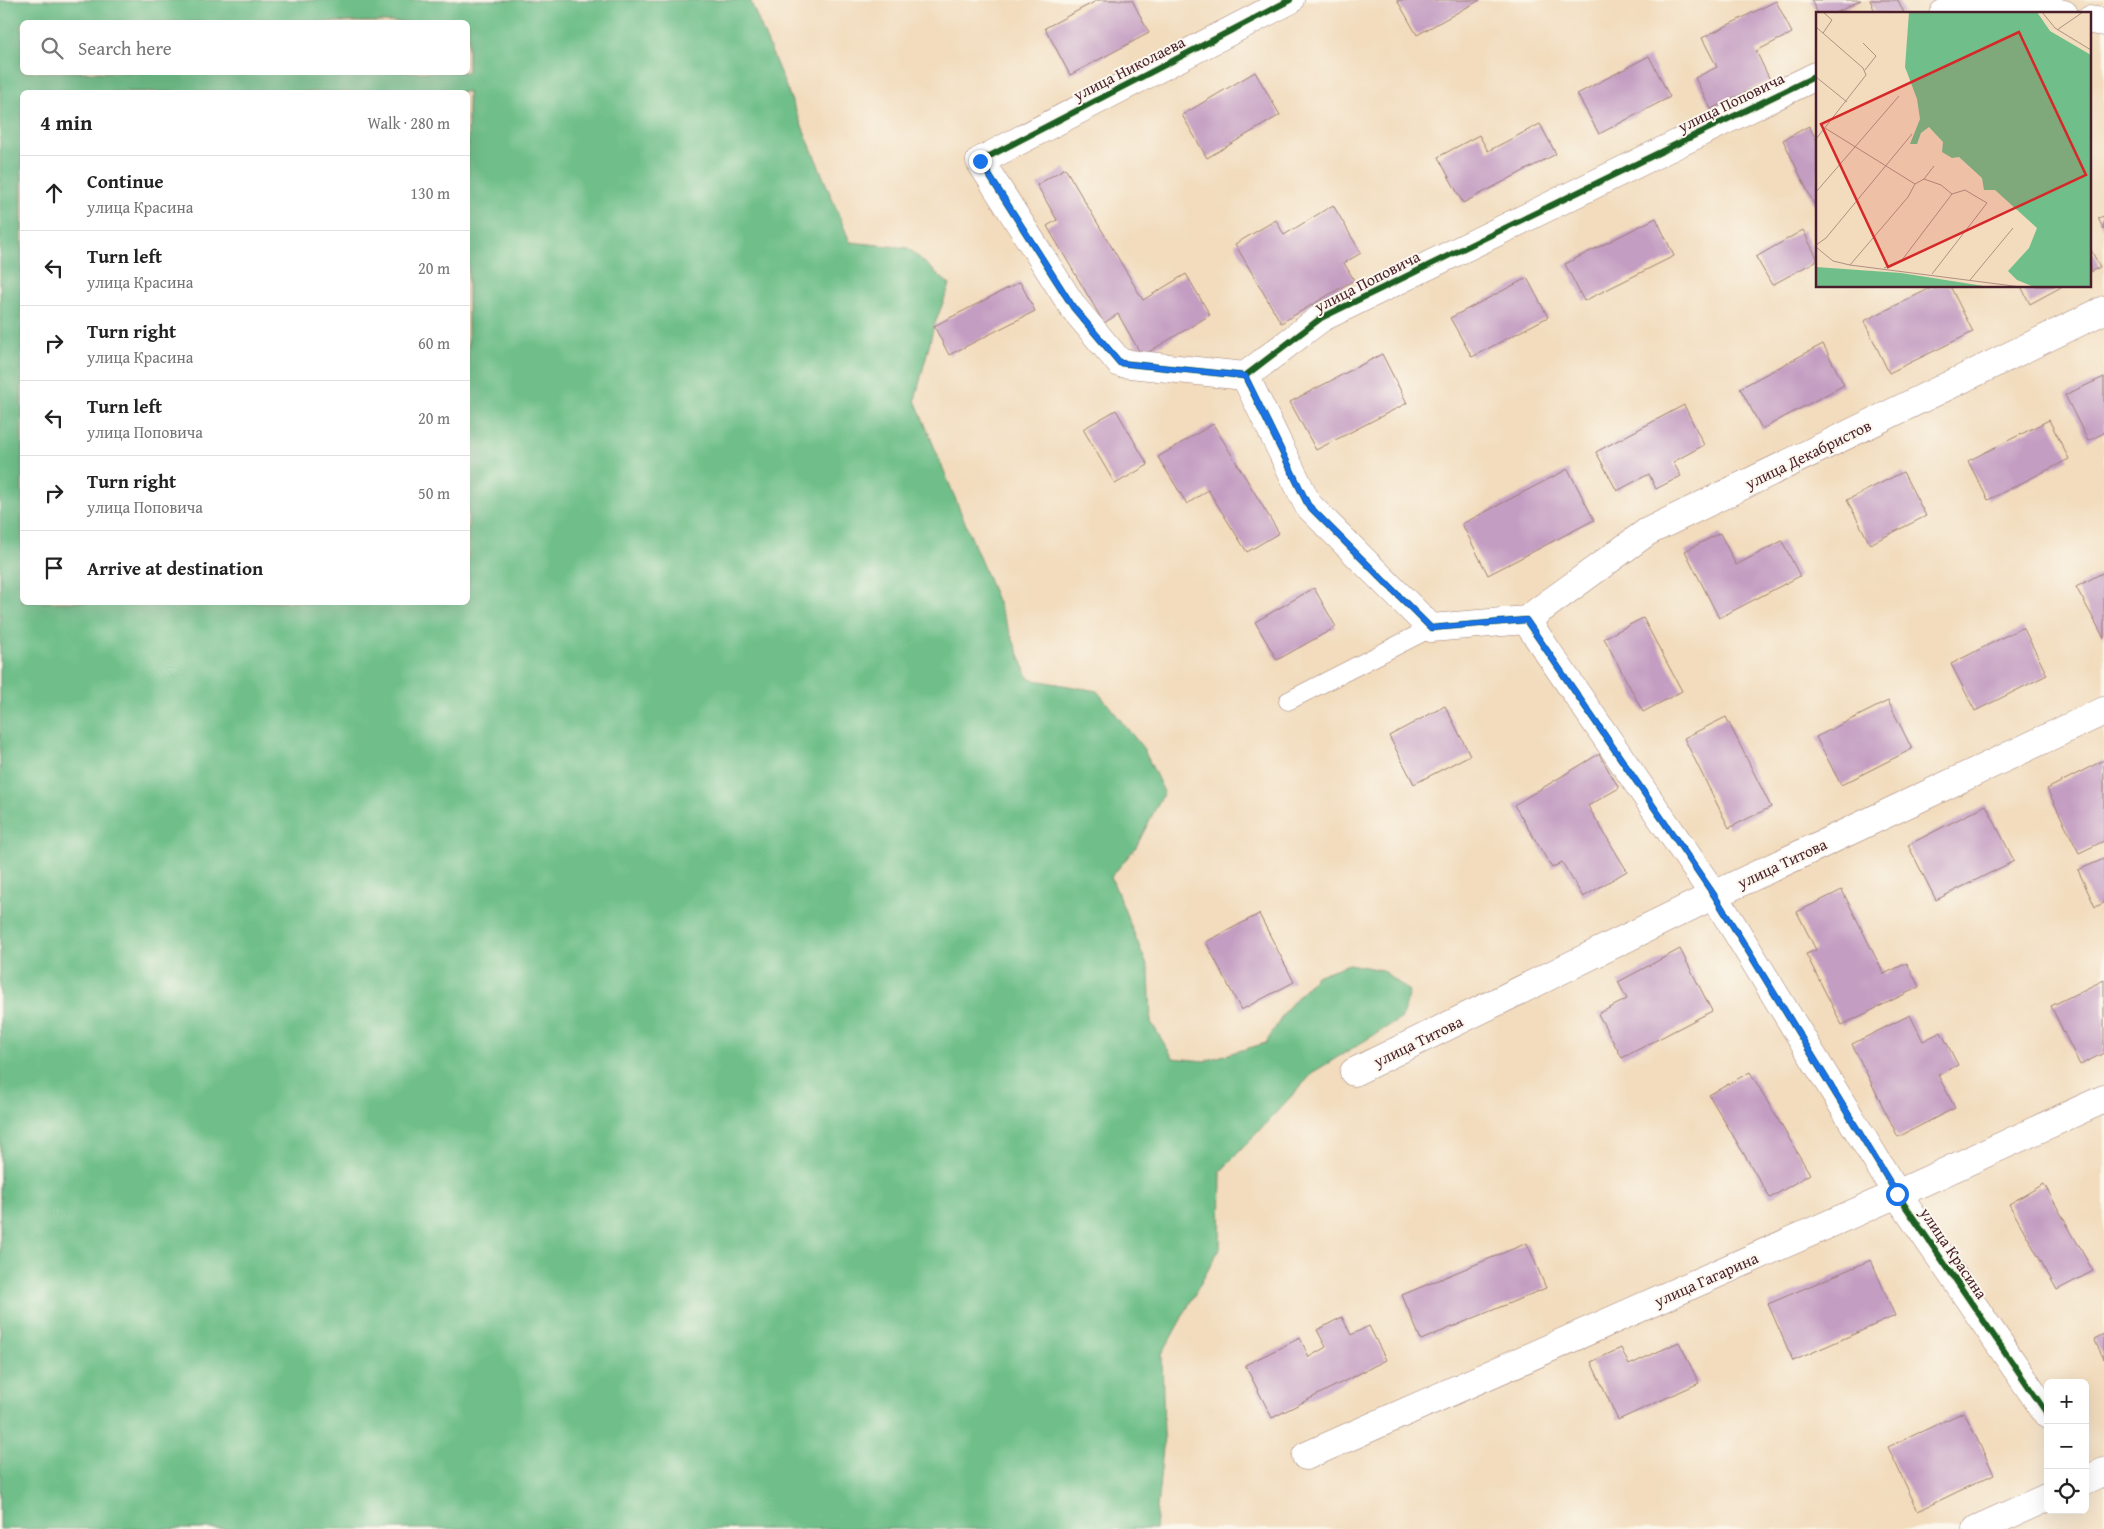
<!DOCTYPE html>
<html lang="en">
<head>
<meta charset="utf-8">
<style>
	body { margin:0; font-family:"Gentium Book Plus",serif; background:#f2f2f2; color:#222 }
	.controls { position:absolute; right:15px; bottom:15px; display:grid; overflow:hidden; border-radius:8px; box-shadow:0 5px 20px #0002 }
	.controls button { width:45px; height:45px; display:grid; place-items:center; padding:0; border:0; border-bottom:1px solid #e0e0e0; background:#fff; color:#222; font:25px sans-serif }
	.stop { position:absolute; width:15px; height:15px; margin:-11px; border:4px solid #1a73e8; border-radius:50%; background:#fff }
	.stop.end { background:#1a73e8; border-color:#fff; box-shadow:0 1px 5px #0008 }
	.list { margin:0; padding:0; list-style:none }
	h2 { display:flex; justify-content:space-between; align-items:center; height:65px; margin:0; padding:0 20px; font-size:21px }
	h2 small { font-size:16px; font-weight:400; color:#767676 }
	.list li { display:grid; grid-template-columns:32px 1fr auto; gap:15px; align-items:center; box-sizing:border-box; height:75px; padding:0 20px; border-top:1px solid #e0e0e0 }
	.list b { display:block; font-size:19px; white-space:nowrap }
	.list p { margin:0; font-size:16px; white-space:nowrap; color:#767676 }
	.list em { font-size:16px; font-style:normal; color:#767676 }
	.icon { flex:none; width:28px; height:28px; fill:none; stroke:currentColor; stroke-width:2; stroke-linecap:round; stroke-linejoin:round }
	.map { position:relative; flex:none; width:2104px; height:1529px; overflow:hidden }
	.search { position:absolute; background:#fff; box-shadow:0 5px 20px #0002; left:20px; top:20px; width:450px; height:55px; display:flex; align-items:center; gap:12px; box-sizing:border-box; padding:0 18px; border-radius:8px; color:#767676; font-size:19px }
	.panel { position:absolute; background:#fff; box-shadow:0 5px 20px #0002; left:20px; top:90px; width:450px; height:515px; border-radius:8px }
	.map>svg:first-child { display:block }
	.forest { fill:#70bf8a; stroke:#5d6f5a; fill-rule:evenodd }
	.building { fill:#c49ec2 }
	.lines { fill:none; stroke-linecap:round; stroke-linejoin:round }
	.service-casing { stroke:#9e7e74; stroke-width:19 }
	.minor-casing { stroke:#9e7e74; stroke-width:29 }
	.service { stroke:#fff; stroke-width:18 }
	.minor { stroke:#fff; stroke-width:28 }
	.cycleway-casing { stroke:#fbf7ec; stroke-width:9 }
	.cycleway { stroke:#1b5e20; stroke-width:6 }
	.route { stroke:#1a73e8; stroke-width:6 }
	.labels { text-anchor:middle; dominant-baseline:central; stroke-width:4; stroke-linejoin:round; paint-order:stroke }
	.street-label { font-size:16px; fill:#4a1f2b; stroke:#fbf7ec }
	.inset-road { fill:none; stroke:#af9083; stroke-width:1 }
	.view { fill:#d62828; fill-opacity:0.15; stroke:#d62828; stroke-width:2.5 }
	.inset-edge { fill:none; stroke:#4a1f2b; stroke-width:2.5 }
</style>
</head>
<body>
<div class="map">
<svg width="2104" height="1529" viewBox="0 0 2104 1529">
	<rect width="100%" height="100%" fill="#fbf7ec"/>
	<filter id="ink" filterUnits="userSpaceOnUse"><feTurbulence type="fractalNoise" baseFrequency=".02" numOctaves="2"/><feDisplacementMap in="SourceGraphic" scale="10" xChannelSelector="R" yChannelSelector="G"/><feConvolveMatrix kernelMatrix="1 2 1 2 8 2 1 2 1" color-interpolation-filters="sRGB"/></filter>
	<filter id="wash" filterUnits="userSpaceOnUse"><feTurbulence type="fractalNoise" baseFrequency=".0096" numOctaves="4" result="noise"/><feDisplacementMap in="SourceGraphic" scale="20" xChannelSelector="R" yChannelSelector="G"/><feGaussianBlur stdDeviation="1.12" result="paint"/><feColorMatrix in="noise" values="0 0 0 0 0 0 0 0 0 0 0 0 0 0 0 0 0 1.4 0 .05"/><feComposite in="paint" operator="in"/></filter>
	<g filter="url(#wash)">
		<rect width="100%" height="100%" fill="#f2dcbd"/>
		<path class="forest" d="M 0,0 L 750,0 L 850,242 L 908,248 L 950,285 L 934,326 L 915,400 L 1029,679 L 1097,691 L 1143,748 L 1164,792 L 1136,847 L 1111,877 L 1149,970 L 1151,1022 L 1173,1058 L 1204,1061 L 1266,1043 L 1286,1010 L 1316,976 L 1349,964 L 1382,970 L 1409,991 L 1402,1018 L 1315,1071 L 1221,1171 L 1220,1248 L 1162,1354 L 1164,1437 L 1155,1529 L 0,1529 ZM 22,22 L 468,22 L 468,72 L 22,72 ZM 22,92 L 468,92 L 468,602 L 22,602 Z"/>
		<g id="blocks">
			<path class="building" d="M 1098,0 L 1132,0 L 1149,33 L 1070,75 L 1045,28 Z
				M 1397,0 L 1480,0 L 1417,35 Z
				M 1811,0 L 1861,0 L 1834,14 L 1818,14 Z
				M 1870,0 L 1898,0 L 1904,13 L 1876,14 Z
				M 1776,1 L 1792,33 L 1756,51 L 1770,80 L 1711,109 L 1695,78 L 1717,67 L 1702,38 Z
				M 1649,56 L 1670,97 L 1599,134 L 1577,94 Z
				M 1255,72 L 1280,115 L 1207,158 L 1182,115 Z
				M 1540,124 L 1556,154 L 1463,203 L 1438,157 L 1479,135 L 1488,151 Z
				M 1809,126 L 1818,143 L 1818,205 L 1814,204 L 1783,140 Z
				M 1065,168 L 1143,300 L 1186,274 L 1210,315 L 1142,356 L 1118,314 L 1104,323 L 1047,226 L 1057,220 L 1037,185 Z
				M 1333,205 L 1361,253 L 1344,263 L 1354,280 L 1281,323 L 1235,244 L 1276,220 L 1284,235 Z
				M 2104,216 L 2104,230 L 2098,218 Z
				M 1656,218 L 1674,256 L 1584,301 L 1565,264 Z
				M 1803,230 L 1818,260 L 1772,285 L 1756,257 Z
				M 2090,248 L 2100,267 L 2090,272 Z
				M 1527,278 L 1548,317 L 1472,357 L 1450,318 Z
				M 1020,282 L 1035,311 L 949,355 L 934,326 Z
				M 1935,286 L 1950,286 L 1973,332 L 1889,373 L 1864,321 Z
				M 2021,286 L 2063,286 L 2030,304 Z
				M 1823,344 L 1844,385 L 1762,429 L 1740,388 Z
				M 1382,354 L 1407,403 L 1316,450 L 1290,402 Z
				M 2104,377 L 2104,433 L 2088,441 L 2065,395 Z
				M 1684,405 L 1704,445 L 1673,462 L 1681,476 L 1656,489 L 1649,474 L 1617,491 L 1596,452 Z
				M 1116,410 L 1148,465 L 1115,484 L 1083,429 Z
				M 2049,420 L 2069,459 L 1988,500 L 1968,461 Z
				M 1213,424 L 1279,533 L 1247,552 L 1208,490 L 1187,504 L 1158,457 Z
				M 1568,469 L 1594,520 L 1488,575 L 1462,524 Z
				M 1903,472 L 1926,516 L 1870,544 L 1847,500 Z
				M 1720,533 L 1736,565 L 1782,541 L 1800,576 L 1719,618 L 1685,551 Z
				M 2104,572 L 2104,638 L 2076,587 Z
				M 1314,588 L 1336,627 L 1277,660 L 1255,622 Z
				M 1643,618 L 1682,691 L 1643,712 L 1604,638 Z
				M 2023,627 L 2047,675 L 1975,711 L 1951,664 Z
				M 1888,701 L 1912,749 L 1841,785 L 1816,737 Z
				M 1445,706 L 1470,755 L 1414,784 L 1389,736 Z
				M 1726,717 L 1771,807 L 1729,828 L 1684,738 Z
				M 1599,754 L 1619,788 L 1588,806 L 1627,871 L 1583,897 L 1562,862 L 1552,868 L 1514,805 Z
				M 2104,760 L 2104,841 L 2079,853 L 2047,789 Z
				M 1986,805 L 2014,861 L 1936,900 L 1908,845 Z
				M 2104,859 L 2104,903 L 2095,907 L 2078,870 Z
				M 1842,890 L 1884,974 L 1907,963 L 1919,987 L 1842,1025 L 1806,954 L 1816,950 L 1797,912 Z
				M 1259,914 L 1294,982 L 1241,1010 L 1206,942 Z
				M 1680,949 L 1712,1011 L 1622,1058 L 1598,1014 L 1627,999 L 1618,982 Z
				M 2104,980 L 2104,1053 L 2080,1065 L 2051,1006 Z
				M 1910,1015 L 1923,1041 L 1941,1032 L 1958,1065 L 1938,1075 L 1955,1108 L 1898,1137 L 1852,1044 Z
				M 1750,1072 L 1810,1174 L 1770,1198 L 1709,1095 Z
				M 2044,1184 L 2093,1271 L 2057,1290 L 2009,1204 Z
				M 1527,1243 L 1546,1288 L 1421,1340 L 1402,1295 Z
				M 1871,1260 L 1895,1316 L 1793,1361 L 1768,1304 Z
				M 1342,1317 L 1351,1335 L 1369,1326 L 1386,1360 L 1272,1418 L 1245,1365 L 1300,1338 L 1309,1357 L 1326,1347 L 1317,1330 Z
				M 2104,1334 L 2104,1359 L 2094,1339 Z
				M 1679,1342 L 1699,1383 L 1618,1420 L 1591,1362 L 1621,1348 L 1629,1365 Z
				M 1964,1412 L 1994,1474 L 1918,1511 L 1888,1447 Z"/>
		</g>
	</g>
	<g filter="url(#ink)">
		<use href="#blocks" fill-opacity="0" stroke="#9e7e74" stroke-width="1"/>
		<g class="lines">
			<defs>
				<path id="service" d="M 1288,701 L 1431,628"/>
				<path id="minor" d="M 1290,0 L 980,161 L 1073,307 L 1120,363 L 1245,376 L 1321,318 L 1818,75
					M 1943,14 L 1949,11 L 2025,4 L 2064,14
					M 2090,20 L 2104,22
					M 1245,376 L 1308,505 L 1431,628 L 1526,620 L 1714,895 L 1897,1194 L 2048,1415
					M 1526,620 L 1647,532 L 2104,310
					M 1354,1072 L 1714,895 L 2104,711
					M 1306,1456 L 1897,1194 L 2104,1099
					M 2085,1481 L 2104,1472
					M 1977,1529 L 2048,1497"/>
			</defs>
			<use href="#service" class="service-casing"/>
			<use href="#minor" class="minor-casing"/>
			<use href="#service" class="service"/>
			<use href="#minor" class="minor"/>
			<defs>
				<path id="cycleway" d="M 1290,0 L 980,161 L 1073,307 L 1120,363 L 1245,376 L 1321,318 L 1818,75
					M 1245,376 L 1308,505 L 1431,628 L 1526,620 L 1714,895 L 1897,1194 L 2048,1415"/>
			</defs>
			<use href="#cycleway" class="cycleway-casing"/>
			<use href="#cycleway" class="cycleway"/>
		</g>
	</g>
	<g class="lines" filter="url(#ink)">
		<path class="route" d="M 980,161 L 1073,307 L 1120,363 L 1245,376 L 1308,505 L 1431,628 L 1526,620 L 1714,895 L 1897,1194"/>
	</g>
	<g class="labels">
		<g class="street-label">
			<text transform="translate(1129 68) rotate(-27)">улица Николаева</text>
			<text transform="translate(1731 102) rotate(-26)">улица Поповича</text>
			<text transform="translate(1367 281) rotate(-27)">улица Поповича</text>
			<text transform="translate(1808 454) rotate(-26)">улица Декабристов</text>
			<text transform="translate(1782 863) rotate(-25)">улица Титова</text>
			<text transform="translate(1418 1041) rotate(-26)">улица Титова</text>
			<text transform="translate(1954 1253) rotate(56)">улица Красина</text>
			<text transform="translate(1706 1279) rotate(-24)">улица Гагарина</text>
		</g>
	</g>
	<g transform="translate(1816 12)">
		<rect width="275" height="275" fill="#f2dcbd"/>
		<path d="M 93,0 L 221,0 L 234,19 L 275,43 L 275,275 L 218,275 L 201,268 L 192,259 L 213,236 L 221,216 L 179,178 L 168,178 L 166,166 L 143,145 L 136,146 L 126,140 L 127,130 L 113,115 L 105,121 L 101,132 L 94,132 L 104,107 L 101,87 L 89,55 ZM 0,255 L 85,261 L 174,275 L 0,275 Z" fill="#70bf8a"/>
		<path class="inset-road" d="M 7,0 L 16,8 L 7,21M 226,0 L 239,16 L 275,38M 0,15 L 47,56 L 50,63 L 0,127M 241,18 L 267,0M 47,31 L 60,44 L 49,58M 0,65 L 31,90M 9,116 L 99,172 L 108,167 L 125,173 L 136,182M 108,167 L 118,154M 0,180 L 83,84M 0,233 L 10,226 L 96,122M 0,235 L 17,249 L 34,253 L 205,275M 34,253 L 92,185 L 99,172M 68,256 L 86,248 L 136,182 L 149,178 L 171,191 L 116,262M 154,268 L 197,216"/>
		<path class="view" d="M 203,20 L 270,163 L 72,255 L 5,112 Z"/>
		<rect width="275" height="275" class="inset-edge"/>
	</g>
</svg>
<div class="controls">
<button>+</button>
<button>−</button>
<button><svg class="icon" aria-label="locate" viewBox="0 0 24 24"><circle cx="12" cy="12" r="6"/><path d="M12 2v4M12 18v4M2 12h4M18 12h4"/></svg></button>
</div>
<div class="stop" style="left:1897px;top:1194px"></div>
<div class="stop end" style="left:980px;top:161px"></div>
<div class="search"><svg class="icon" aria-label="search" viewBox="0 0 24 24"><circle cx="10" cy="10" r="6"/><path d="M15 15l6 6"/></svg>Search here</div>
<section class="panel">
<h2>4 min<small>Walk · 280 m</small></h2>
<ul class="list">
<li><svg class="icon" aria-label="ahead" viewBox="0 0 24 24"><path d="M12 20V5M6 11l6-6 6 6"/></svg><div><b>Continue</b><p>улица Красина</p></div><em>130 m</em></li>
<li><svg class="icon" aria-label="left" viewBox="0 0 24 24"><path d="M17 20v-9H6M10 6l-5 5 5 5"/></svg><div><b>Turn left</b><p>улица Красина</p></div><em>20 m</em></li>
<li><svg class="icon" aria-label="right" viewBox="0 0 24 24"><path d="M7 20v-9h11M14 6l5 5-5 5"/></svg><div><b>Turn right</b><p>улица Красина</p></div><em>60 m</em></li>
<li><svg class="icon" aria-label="left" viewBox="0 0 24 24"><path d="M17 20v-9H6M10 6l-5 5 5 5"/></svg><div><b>Turn left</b><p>улица Поповича</p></div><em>20 m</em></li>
<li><svg class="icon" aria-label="right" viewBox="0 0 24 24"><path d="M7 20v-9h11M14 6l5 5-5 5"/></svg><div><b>Turn right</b><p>улица Поповича</p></div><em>50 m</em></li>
<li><svg class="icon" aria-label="arrive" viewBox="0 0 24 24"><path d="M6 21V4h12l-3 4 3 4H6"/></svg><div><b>Arrive at destination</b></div></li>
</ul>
</section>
</div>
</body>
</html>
